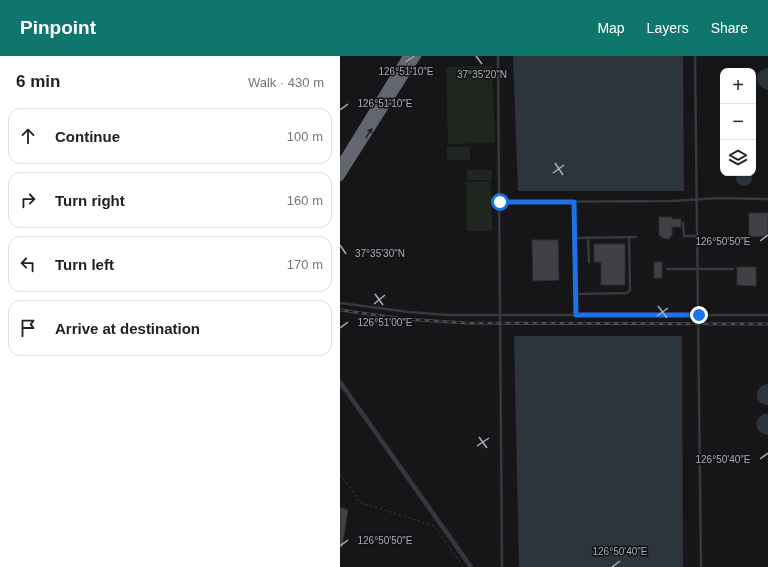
<!DOCTYPE html>
<html lang="en">
<head>
<meta charset="utf-8">
<style>
	body { margin:0; font-family:Arial,sans-serif; background:#f2f2f2; color:#222 }
	.controls { position:absolute; right:12px; top:12px; display:grid; overflow:hidden; border-radius:8px; box-shadow:0 4px 16px #0002 }
	.controls button { width:36px; height:36px; display:grid; place-items:center; padding:0; border:0; border-bottom:1px solid #e0e0e0; background:#fff; color:#222; font:20px sans-serif }
	.stop { position:absolute; width:12px; height:12px; margin:-9px; border:3px solid #1a73e8; border-radius:50%; background:#fff }
	.stop.end { background:#1a73e8; border-color:#fff; box-shadow:0 1px 4px #0008 }
	.list { margin:0; padding:0; list-style:none }
	h2 { display:flex; justify-content:space-between; align-items:center; height:52px; margin:0; padding:0 16px; font-size:17px }
	h2 small { font-size:13px; font-weight:400; color:#767676 }
	.list li { display:grid; grid-template-columns:26px 1fr auto; gap:12px; align-items:center; box-sizing:border-box; height:56px; margin:0 8px 8px; padding:0 8px; border:1px solid #e0e0e0; border-radius:12px }
	.list b { display:block; font-size:15px; white-space:nowrap }
	.list em { font-size:13px; font-style:normal; color:#767676 }
	.icon { flex:none; width:22px; height:22px; fill:none; stroke:currentColor; stroke-width:2; stroke-linecap:round; stroke-linejoin:round }
	.map { position:relative; flex:none; width:428px; height:511px; overflow:hidden }
	header { display:flex; align-items:center; gap:24px; box-sizing:border-box; height:56px; padding:0 20px; background:#0f766e; color:#fff }
	header strong { font-size:19px }
	nav { display:flex; gap:22px; margin-inline-start:auto; font-size:14px }
	main { display:flex }
	aside { flex:1; background:#fff }
	.map>svg:first-child { display:block }
	.green { fill:#1e261f }
	.water { fill:#2c353c }
	.building { fill:#404145; stroke:#303034 }
	.lines { fill:none; stroke-linecap:round; stroke-linejoin:round }
	.path { stroke:#3d3f44; stroke-width:1; stroke-dasharray:2 3; stroke-linecap:butt }
	.service { stroke:#37383d; stroke-width:2.5 }
	.minor { stroke:#37383d; stroke-width:4.5 }
	.motorway { stroke:#63666e; stroke-width:8 }
	.rail-casing { stroke:#4a4c52; stroke-width:3 }
	.rail { stroke:#111113; stroke-width:1.5; stroke-dasharray:4.5; stroke-linecap:butt }
	.oneway { fill:#26262a }
	.route { stroke:#1a73e8; stroke-width:5 }
	.ticks { fill:none; stroke:#a8adb8; stroke-width:1.5 }
	.ticks-label { font-size:10px; text-anchor:middle; fill:#a8adb8; stroke:#111113; stroke-width:3; stroke-linejoin:round; paint-order:stroke }
</style>
</head>
<body>
<header>
<strong>Pinpoint</strong>
<nav><a>Map</a><a>Layers</a><a>Share</a></nav>
</header>
<main>
<aside>
<h2>6 min<small>Walk · 430 m</small></h2>
<ul class="list">
<li><svg class="icon" aria-label="ahead" viewBox="0 0 24 24"><path d="M12 20V5M6 11l6-6 6 6"/></svg><div><b>Continue</b></div><em>100 m</em></li>
<li><svg class="icon" aria-label="right" viewBox="0 0 24 24"><path d="M7 20v-9h11M14 6l5 5-5 5"/></svg><div><b>Turn right</b></div><em>160 m</em></li>
<li><svg class="icon" aria-label="left" viewBox="0 0 24 24"><path d="M17 20v-9H6M10 6l-5 5 5 5"/></svg><div><b>Turn left</b></div><em>170 m</em></li>
<li><svg class="icon" aria-label="arrive" viewBox="0 0 24 24"><path d="M6 21V4h12l-3 4 3 4H6"/></svg><div><b>Arrive at destination</b></div></li>
</ul>
</aside>
<div class="map">
<svg width="428" height="511" viewBox="0 0 428 511">
	<rect width="100%" height="100%" fill="#161618"/>
	<path class="green" d="M 152,10 L 155,87 L 108,88 L 106,11 Z
		M 107,91 L 130,91 L 130,104 L 107,104 Z
		M 127,114 L 152,114 L 152,124 L 127,124 Z
		M 151,125 L 152,175 L 127,175 L 126,126 Z"/>
	<path class="water" d="M 173,0 L 343,0 L 344,135 L 178,135 Z
		M 428,12 L 428,34 C 413,30 414,14 428,12 Z
		M 398,117 L 410,117 C 419,134 389,134 398,117 Z
		M 174,280 L 342,280 L 343,511 L 179,511 Z
		M 428,328 L 428,349 C 413,348 413,330 428,328 Z
		M 424,358 L 428,358 L 428,379 C 415,377 412,364 424,358 Z"/>
	<path class="building" d="M 409,157 L 428,157 L 428,180 L 409,181 Z
		M 319,161 L 332,161 L 332,163 L 341,163 L 341,171 L 332,171 L 332,180 L 330,180 L 330,183 L 322,182 L 322,180 L 319,180 Z
		M 192,184 L 218,184 L 219,224 L 193,225 Z
		M 254,188 L 285,188 L 285,229 L 261,229 L 261,206 L 254,206 Z
		M 314,206 L 322,206 L 322,222 L 314,222 Z
		M 397,211 L 416,211 L 416,230 L 397,229 Z
		M 0,451 L 8,454 L 2,491 L 0,491 Z"/>
	<g class="lines">
		<path class="path" d="M 0,419 L 10,431 L 19,446 L 94,470 L 123,511"/>
		<path class="service" d="M 158,0 L 162,511
			M 355,0 L 361,511
			M 160,146 L 331,145 L 380,142 L 428,143
			M 234,146 L 236,259
			M 343,167 L 344,180 L 357,180
			M 248,181 L 249,206
			M 235,182 L 296,181
			M 327,213 L 393,213
			M 236,238 L 287,237 L 290,234 L 289,181
			M 0,247 L 69,256 L 108,259 L 428,259"/>
		<path class="minor" d="M 0,326 L 131,511"/>
		<path class="motorway" d="M 0,109 L 67,0
			M 0,121 L 77,0"/>
		<defs>
			<path id="rail" d="M 0,254 L 64,263 L 125,267 L 428,268"/>
		</defs>
		<use href="#rail" class="rail-casing"/>
		<use href="#rail" class="rail"/>
	</g>
	<defs><path id="oneway-solid" d="M-6-.8H1V-3.2L6.5 0L1 3.2V.8H-6Z"/></defs>
	<use class="oneway" href="#oneway-solid" transform="translate(29 77) rotate(-57)"/>
	<g class="lines">
		<path class="route" d="M 160,146 L 234,146 L 236,259 L 359,259"/>
	</g>
	<path class="ticks" d="M 136,0 L 142,8M 66,6 L 74,0M 0,54 L 8,48M 215,107 L 223,119M 213,117 L 224,109M 420,185 L 428,179M 0,189 L 6,198M 35,238 L 43,249M 34,248 L 45,239M 318,250 L 327,262M 317,260 L 328,252M 0,272 L 8,266M 139,381 L 147,392M 137,390 L 149,382M 420,403 L 428,397M 0,490 L 8,484M 272,511 L 280,505"/>
	<g class="ticks-label">
		<text x="66" y="19">126°51'10"E</text>
		<text x="142" y="22">37°35'20"N</text>
		<text x="45" y="51">126°51'10"E</text>
		<text x="383" y="189">126°50'50"E</text>
		<text x="40" y="201">37°35'30"N</text>
		<text x="45" y="270">126°51'00"E</text>
		<text x="383" y="407">126°50'40"E</text>
		<text x="45" y="488">126°50'50"E</text>
		<text x="280" y="499">126°50'40"E</text>
	</g>
</svg>
<div class="controls">
<button>+</button>
<button>−</button>
<button><svg class="icon" aria-label="layers" viewBox="0 0 24 24"><path d="M12 4l9 5-9 5-9-5zM3 14l9 5 9-5"/></svg></button>
</div>
<div class="stop" style="left:160px;top:146px"></div>
<div class="stop end" style="left:359px;top:259px"></div>
</div>
</main>
</body>
</html>
